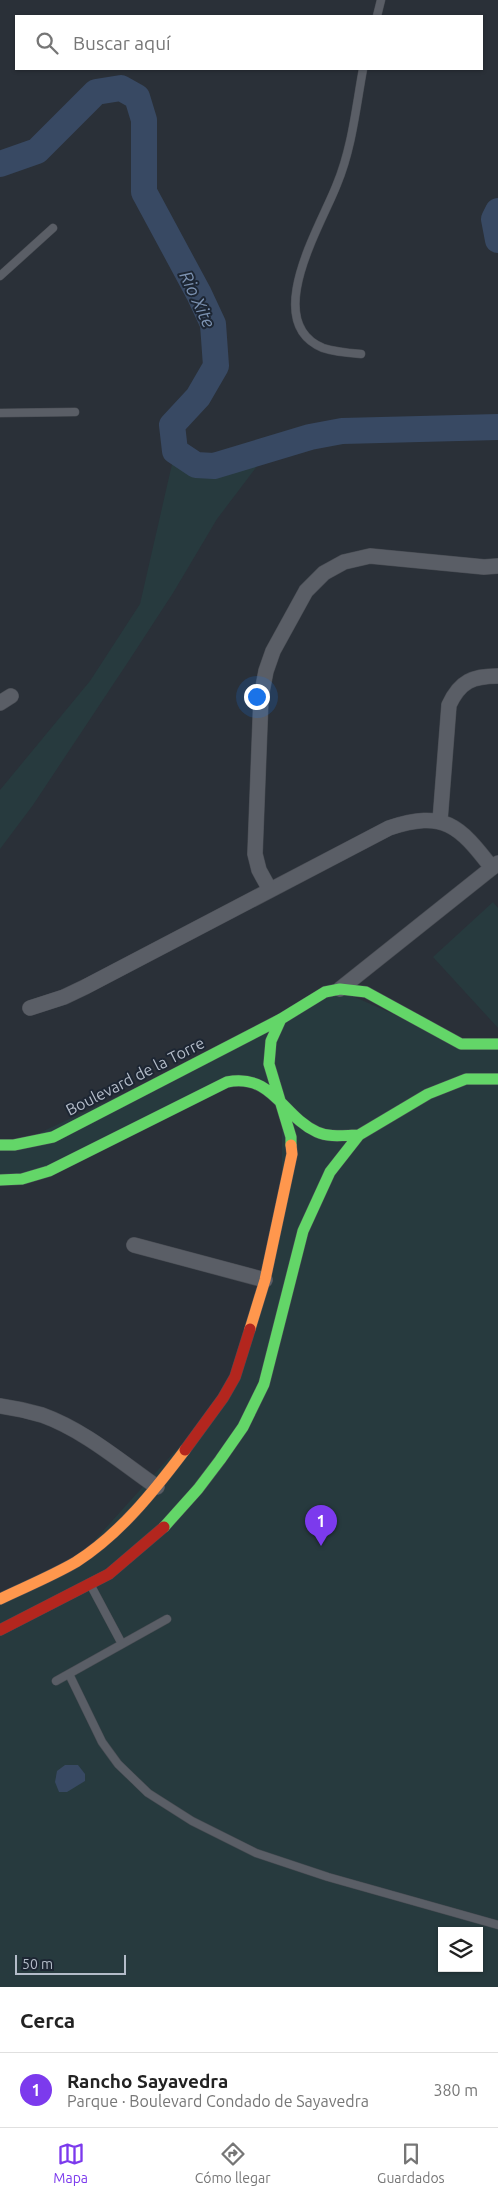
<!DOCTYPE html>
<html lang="es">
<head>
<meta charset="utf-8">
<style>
	body { margin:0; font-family:Ubuntu,sans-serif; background:#f2f2f2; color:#222 }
	.controls { position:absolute; right:15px; bottom:15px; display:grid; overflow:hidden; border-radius:0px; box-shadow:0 1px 4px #0004 }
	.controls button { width:45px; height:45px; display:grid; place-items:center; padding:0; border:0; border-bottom:1px solid #e0e0e0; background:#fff; color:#222; font:25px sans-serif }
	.scale { position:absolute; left:15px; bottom:12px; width:111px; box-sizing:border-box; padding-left:5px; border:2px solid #b4bcc9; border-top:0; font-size:14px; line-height:18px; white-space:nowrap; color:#b4bcc9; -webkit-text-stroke:4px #1d2633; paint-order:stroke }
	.you { position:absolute; left:256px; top:696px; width:18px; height:18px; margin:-12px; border:4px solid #fff; border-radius:50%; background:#1a73e8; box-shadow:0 0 0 8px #1a73e833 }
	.badge { display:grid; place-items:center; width:32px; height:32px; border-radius:50%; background:#7c3aed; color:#fff; font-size:16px; font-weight:700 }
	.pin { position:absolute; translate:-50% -41px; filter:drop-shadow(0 1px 2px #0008) }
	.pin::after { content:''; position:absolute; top:26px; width:18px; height:15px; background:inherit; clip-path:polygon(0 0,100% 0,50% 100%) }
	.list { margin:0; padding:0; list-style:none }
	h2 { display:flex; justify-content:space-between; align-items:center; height:65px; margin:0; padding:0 20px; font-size:21px }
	h2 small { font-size:16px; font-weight:400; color:#767676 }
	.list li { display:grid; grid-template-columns:32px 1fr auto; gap:15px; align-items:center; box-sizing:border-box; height:75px; padding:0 20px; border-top:1px solid #e0e0e0 }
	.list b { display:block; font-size:19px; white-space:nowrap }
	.list p { margin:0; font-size:16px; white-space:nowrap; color:#767676 }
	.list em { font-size:16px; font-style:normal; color:#767676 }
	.icon { flex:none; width:28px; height:28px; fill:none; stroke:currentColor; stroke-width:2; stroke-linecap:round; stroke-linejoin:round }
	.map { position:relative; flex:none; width:498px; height:1987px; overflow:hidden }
	.search { position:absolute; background:#fff; box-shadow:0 1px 4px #0004; left:15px; right:15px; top:15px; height:55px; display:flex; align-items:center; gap:12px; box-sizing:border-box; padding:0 18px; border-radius:0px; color:#767676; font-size:19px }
	.sheet { height:140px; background:#fff }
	nav { display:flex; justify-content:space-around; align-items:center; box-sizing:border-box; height:70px; border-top:1px solid #e0e0e0; background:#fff; font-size:14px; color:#767676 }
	nav a { display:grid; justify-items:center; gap:2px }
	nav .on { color:#7c3aed }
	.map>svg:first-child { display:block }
	.green { fill:#273a3e; fill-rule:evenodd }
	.water { fill:#384963 }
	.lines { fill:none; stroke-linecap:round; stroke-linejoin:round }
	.river { stroke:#384963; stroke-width:26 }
	.lane-casing { stroke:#484c53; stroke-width:9 }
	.street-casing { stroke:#484c53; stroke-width:16 }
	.fast-casing { stroke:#484c53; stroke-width:12 }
	.slow-casing { stroke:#484c53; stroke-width:12 }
	.jam-casing { stroke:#484c53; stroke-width:12 }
	.lane { stroke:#5a5e66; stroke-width:8 }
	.street { stroke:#5a5e66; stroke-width:15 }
	.fast { stroke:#63d668; stroke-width:11 }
	.slow { stroke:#ff974d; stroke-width:11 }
	.jam { stroke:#b3261e; stroke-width:11 }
	.labels { text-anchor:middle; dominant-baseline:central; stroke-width:4; stroke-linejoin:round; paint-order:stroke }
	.street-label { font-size:16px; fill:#b4bcc9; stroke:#1d2633 }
	.water-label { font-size:18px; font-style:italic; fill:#7c92b1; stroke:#1d2633 }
</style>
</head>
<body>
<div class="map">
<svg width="498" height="1987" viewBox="0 0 498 1987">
	<rect width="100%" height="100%" fill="#2a3038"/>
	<path class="green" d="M 270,449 L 217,519 L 173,593 L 130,659 L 33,805 L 0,849 L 0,790 L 90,681 L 140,604 L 175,451 L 196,465 L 214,466 Z
		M 493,902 L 498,908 L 498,1028 L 433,957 Z
		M 341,991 L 461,1044 L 498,1044 L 498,1987 L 0,1987 L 0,1598 L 75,1562 L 223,1398 L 282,1209 L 282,1102 L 245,1078 L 73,1161 L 0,1180 L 0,1145 L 14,1145 ZM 442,1931 L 479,1931 L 479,1968 L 442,1968 Z"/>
	<path class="water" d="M 65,1765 L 78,1765 L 85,1774 L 85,1781 L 67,1792 L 59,1792 L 55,1782 L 57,1771 Z"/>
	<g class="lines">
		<path class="river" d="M 0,164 L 37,151 L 96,92 L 121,88 L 137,97 L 144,120 L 144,192 L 199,294 L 213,324 L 216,366 L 198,397 L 172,425 L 175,451 L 196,465 L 214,466 L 310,437 L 342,431 L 498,427
			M 498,211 L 494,219 L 498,240"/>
		<defs>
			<path id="lane" d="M 377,16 L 381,0
				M 0,276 L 53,228
				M 361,354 C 348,353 335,352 323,348 C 260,322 322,224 337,184 C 352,148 356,107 363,69
				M 0,413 L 75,412
				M 90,1584 L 122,1644
				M 69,1674 L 102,1742 L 118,1764 L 148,1793 L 192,1821 L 256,1853 L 328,1877 L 498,1925
				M 56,1681 L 167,1619"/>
			<path id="street" d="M 0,703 L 11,696
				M 440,821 L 449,705 C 460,681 473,676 498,676
				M 270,890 L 259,870 L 255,854 L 261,697 L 266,671 L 273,651 L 306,591 L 324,573 L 344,562 L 370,556 L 484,567 L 498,566
				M 340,989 L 498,863
				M 30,1008 L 64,997 L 85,987 L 389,828 C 444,810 459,825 492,868
				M 134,1245 L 265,1280
				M 0,1406 C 14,1408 28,1411 42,1415 C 84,1430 121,1462 157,1487"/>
			<path id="fast" d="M 281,1019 L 271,1041 L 269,1064 L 291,1137 L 291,1145
				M 0,1145 L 14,1145 L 53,1137 L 281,1019 L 325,992 L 340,989 L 366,992 L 461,1044 L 498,1044
				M 0,1180 L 22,1179 L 49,1171 L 227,1082 C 273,1073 282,1116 317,1132 C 330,1138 345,1135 359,1135
				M 164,1527 L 198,1489 L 220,1460 L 243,1427 L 264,1384 L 303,1231 L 330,1172 L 359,1135 L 428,1094 L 466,1079 L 498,1079"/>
			<path id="slow" d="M 250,1329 L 265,1280 L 292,1154 L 291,1145
				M 0,1599 C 25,1587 52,1576 76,1562 C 120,1534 154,1491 185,1450"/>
			<path id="jam" d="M 185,1450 L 223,1398 L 235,1377 L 250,1329
				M 0,1630 L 109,1574 L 164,1527"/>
		</defs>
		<use href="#lane" class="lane-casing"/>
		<use href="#street" class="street-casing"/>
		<use href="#fast" class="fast-casing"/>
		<use href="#slow" class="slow-casing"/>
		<use href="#jam" class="jam-casing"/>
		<use href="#lane" class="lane"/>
		<use href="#street" class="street"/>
		<use href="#fast" class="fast"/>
		<use href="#slow" class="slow"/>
		<use href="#jam" class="jam"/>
	</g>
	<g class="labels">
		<g class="street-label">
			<text transform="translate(135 1076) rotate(-27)">Boulevard de la Torre</text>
		</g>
		<g class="water-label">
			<text transform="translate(198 299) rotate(65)">Rio Xite</text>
		</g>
	</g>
</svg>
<div class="controls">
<button><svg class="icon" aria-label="layers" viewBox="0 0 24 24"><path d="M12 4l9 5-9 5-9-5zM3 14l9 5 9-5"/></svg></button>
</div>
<div class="scale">50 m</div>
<div class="you"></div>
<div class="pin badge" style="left:321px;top:1546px">1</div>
<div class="search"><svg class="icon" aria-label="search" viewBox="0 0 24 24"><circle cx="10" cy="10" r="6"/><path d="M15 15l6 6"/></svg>Buscar aquí</div>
</div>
<section class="sheet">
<h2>Cerca<small></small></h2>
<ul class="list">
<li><span class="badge">1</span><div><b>Rancho Sayavedra</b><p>Parque · Boulevard Condado de Sayavedra</p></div><em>380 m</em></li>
</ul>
</section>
<nav>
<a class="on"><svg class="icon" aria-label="map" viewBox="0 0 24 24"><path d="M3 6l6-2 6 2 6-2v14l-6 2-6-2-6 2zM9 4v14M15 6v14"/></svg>Mapa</a>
<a><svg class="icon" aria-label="directions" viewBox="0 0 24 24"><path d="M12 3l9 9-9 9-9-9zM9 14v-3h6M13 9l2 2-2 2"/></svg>Cómo llegar</a>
<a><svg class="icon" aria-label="saved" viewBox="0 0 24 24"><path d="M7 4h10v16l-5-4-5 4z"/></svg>Guardados</a>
</nav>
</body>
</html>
